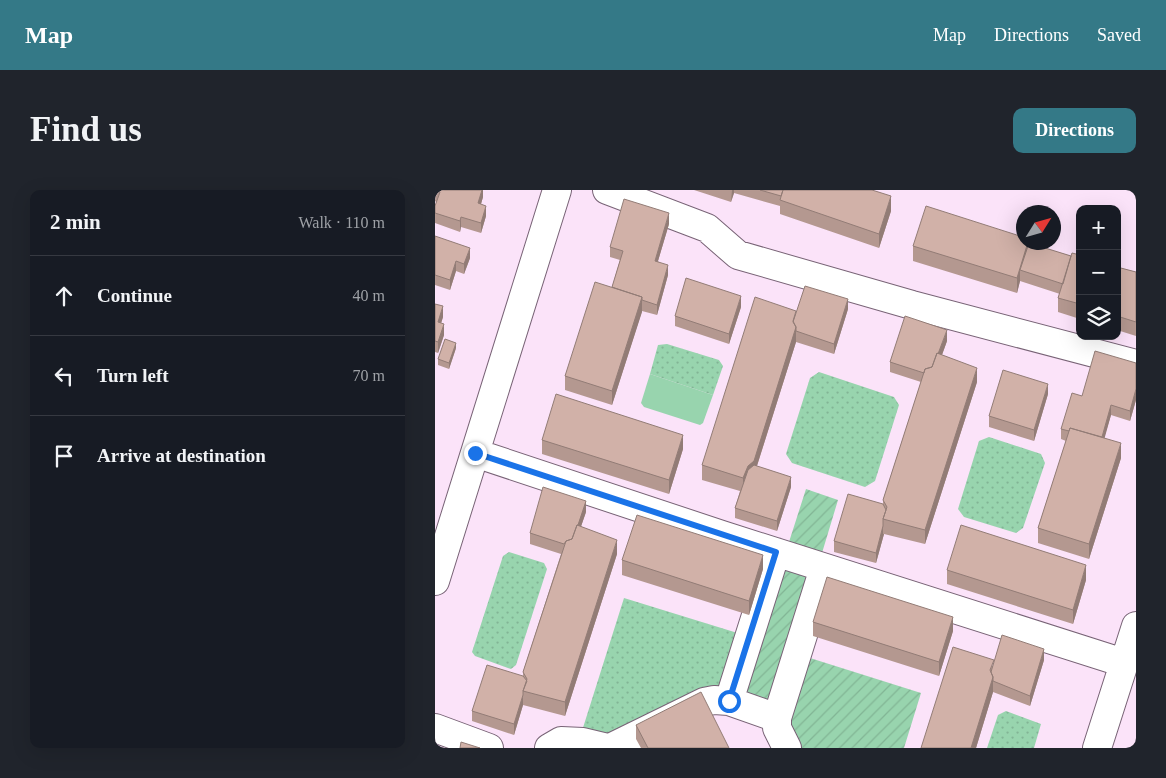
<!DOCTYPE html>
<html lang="en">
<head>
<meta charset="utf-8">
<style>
	body { margin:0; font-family:Georgia,serif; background:#20242c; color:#f1f3f6 }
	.controls { position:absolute; right:15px; top:15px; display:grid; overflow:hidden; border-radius:10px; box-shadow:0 5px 20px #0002 }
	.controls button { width:45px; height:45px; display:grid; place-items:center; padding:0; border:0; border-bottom:1px solid #363941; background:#171b24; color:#f1f3f6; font:25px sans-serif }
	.compass { position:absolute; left:581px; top:15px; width:45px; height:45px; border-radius:50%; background:#171b24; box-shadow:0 5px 20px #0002; rotate:53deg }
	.stop { position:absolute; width:15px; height:15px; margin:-11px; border:4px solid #1a73e8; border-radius:50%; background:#fff }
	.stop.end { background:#1a73e8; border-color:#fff; box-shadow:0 1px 5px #0008 }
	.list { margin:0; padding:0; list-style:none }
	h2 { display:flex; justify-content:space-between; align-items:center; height:65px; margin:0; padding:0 20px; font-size:21px }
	h2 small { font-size:16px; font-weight:400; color:#9ea1a6 }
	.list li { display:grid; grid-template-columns:32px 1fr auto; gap:15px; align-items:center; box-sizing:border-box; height:80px; padding:0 20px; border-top:1px solid #363941 }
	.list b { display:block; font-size:19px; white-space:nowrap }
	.list em { font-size:16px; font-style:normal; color:#9ea1a6 }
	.icon { flex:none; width:28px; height:28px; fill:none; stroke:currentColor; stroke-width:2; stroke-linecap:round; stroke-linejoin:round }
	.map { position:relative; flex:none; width:701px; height:558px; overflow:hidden; border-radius:10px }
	header { display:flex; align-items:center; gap:30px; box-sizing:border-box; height:70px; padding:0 25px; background:#347987; color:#fff }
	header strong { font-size:24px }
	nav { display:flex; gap:28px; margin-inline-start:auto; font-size:18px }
	.intro { display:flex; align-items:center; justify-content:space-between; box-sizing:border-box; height:120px; padding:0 30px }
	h1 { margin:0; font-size:35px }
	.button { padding:12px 22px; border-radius:10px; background:#347987; color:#fff; font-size:18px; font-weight:700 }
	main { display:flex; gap:30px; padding:0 30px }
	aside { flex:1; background:#171b24; border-radius:10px; box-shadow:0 5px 20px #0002 }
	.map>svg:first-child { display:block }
	.grass { fill:url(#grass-dots) }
	.park { fill:#98d4ae }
	.garden { fill:url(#garden-furrows) }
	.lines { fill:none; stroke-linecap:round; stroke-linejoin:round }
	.minor-casing { stroke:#786376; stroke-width:30 }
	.minor { stroke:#fff; stroke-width:28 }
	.wall { fill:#b49890 }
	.shaded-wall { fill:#927c76 }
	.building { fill:#d1b1a8; stroke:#927c76 }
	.route { stroke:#1a73e8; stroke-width:6 }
</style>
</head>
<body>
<header>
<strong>Map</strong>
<nav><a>Map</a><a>Directions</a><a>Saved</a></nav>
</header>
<div class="intro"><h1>Find us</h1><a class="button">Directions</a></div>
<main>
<aside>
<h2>2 min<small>Walk · 110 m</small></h2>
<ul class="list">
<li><svg class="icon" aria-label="ahead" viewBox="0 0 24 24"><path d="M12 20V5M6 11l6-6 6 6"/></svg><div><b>Continue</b></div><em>40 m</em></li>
<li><svg class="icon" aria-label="left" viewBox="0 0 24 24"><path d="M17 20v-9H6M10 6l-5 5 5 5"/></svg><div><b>Turn left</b></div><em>70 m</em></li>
<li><svg class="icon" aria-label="arrive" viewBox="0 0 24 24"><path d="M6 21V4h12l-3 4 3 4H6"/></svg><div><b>Arrive at destination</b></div></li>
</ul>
</aside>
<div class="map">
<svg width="701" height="558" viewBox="0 0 701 558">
	<defs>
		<pattern id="grass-dots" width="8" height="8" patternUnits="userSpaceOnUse" patternTransform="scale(1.25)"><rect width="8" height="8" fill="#98d4ae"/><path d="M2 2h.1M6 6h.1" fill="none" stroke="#82b595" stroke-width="1.8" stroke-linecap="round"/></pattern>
		<pattern id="garden-furrows" width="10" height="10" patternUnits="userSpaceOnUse" patternTransform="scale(1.25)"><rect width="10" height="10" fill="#98d4ae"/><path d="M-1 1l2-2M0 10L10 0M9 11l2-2" fill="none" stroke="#82b595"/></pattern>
	</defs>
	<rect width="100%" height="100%" fill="#fbe3f9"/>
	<path class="grass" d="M 232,154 L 284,170 L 288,176 L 278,205 L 215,184 L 223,155 Z
		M 384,182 L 459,207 L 464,215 L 440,291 L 430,297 L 357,273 L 351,264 L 375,188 Z
		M 554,247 L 606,264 L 610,273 L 588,338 L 581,343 L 529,327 L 523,319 L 544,251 Z
		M 74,362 L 109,373 L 112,379 L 81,475 L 76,479 L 40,466 L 37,462 L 68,366 Z
		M 189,408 L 309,445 L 293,495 L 170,554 L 146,544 Z
		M 571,521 L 606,534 L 599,558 L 552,558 L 563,525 Z"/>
	<path class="park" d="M 215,184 L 278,205 L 268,233 L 265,235 L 209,217 L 206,213 Z"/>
	<path class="garden" d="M 371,299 L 403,310 L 387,363 L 354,352 Z
		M 342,376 L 378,388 L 338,514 L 303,503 Z
		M 375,468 L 486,503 L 469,558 L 358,558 L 349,541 Z"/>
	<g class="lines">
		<defs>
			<path id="minor" d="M 172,0 L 272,38 L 303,65 L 477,115 L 701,174
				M 40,263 L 287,345 L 689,473
				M 0,391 L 122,0
				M 294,511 L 342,528
				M 0,538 L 54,558
				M 114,558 L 126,551 L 148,552 L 173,558
				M 175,558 L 269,512 L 279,510 L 294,511 L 341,362
				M 352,558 L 342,538 L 342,528 L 389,378
				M 662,558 L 701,436"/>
		</defs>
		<use href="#minor" class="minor-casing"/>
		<use href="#minor" class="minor"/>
	</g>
	<path class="wall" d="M 0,0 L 48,0 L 48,7 L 46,14 L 51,26 L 46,43 L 26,37 L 25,42 L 0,33 L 0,16 L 1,12 L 0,11 Z
		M 259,0 L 437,0 L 456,21 L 444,58 L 345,24 L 345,16 L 299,3 L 296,12 Z
		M 234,34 L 223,71 L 233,85 L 222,125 L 207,121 L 177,215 L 130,200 L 130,186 L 177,97 L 185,70 L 175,67 L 175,57 Z
		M 0,46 L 35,68 L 29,84 L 21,81 L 15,100 L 0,95 Z
		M 588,52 L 636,66 L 645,65 L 645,129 L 623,122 L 623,108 L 625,104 L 585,91 L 582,103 L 478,71 L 478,56 Z
		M 682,77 L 701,82 L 701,146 L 682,140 Z
		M 0,114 L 8,127 L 6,133 L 9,145 L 3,163 L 0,162 Z
		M 306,117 L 294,154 L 240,136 L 240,126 Z
		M 413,119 L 399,164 L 361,152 L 322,276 L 356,297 L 342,341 L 300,328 L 300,318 L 305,301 L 267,290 L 267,275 L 361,124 Z
		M 512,151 L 507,165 L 542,192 L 490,354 L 449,344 L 441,373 L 399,362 L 399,351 L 448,314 L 448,310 L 486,192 L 455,182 L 455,172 Z
		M 21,158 L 14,179 L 3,175 L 3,169 Z
		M 701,173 L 701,210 L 695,231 L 676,225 L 669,248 L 686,268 L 654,369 L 603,353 L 603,338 L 631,251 L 626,249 L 626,239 L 647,206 Z
		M 613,204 L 599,251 L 554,237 L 554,226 Z
		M 107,250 L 248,259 L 234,304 L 107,264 Z
		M 151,322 L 146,336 L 182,364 L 130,526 L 88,515 L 79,545 L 37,531 L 37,521 L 88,486 L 88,482 L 126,364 L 95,354 L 95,343 Z
		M 187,370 L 328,379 L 314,425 L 187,385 Z
		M 512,380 L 651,390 L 638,434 L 512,394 Z
		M 378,432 L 518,441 L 504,486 L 378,446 Z
		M 609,470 L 595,516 L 558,502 L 541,558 L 486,558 L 559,474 Z
		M 201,535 L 294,558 L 206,558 L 201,549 Z"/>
	<path class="shaded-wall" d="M 47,0 L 48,0 L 48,7 L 43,24 L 43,13 Z
		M 297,0 L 299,0 L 299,3 L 296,12 Z
		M 456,6 L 456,21 L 444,58 L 444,44 Z
		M 51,16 L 51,26 L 46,43 L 46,33 Z
		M 234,23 L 234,34 L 220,81 L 220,71 Z
		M 26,27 L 26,37 L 25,42 L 25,31 Z
		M 593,52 L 594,52 L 585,80 L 585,91 L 582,103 L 582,88 Z
		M 35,58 L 35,68 L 29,84 L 29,74 Z
		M 21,71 L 21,81 L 15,100 L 15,90 Z
		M 233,75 L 233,85 L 222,125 L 222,115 Z
		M 306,106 L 306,117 L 294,154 L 294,144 Z
		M 207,107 L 207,122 L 177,215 L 177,201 Z
		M 413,109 L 413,119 L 399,164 L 399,154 Z
		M 8,116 L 8,127 L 3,143 L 3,132 Z
		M 9,134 L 9,145 L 3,163 L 3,152 Z
		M 361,137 L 361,152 L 319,285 L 308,302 L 308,288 Z
		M 512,140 L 512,151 L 497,192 L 497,181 Z
		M 21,153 L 21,158 L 14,179 L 14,173 Z
		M 542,178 L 542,192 L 490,354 L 490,340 Z
		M 613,194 L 613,204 L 599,251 L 599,240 Z
		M 701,199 L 701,210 L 695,231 L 695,221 Z
		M 676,215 L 676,225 L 666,261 L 666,251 Z
		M 248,245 L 248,259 L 234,304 L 234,290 Z
		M 686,253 L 686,268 L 654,369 L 654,354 Z
		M 356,287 L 356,297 L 342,341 L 342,331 Z
		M 151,311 L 151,322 L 137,363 L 131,365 Z
		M 448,336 L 448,344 L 449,344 L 441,373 L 441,363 Z
		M 182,350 L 182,364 L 130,526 L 130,512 Z
		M 328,365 L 328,379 L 314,425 L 314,411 Z
		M 651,375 L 651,390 L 638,434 L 638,420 Z
		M 518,427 L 518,441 L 504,486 L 504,472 Z
		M 609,459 L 609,470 L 595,516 L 595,506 Z
		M 558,487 L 558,502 L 541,558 L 536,558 Z
		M 88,505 L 88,515 L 79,545 L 79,534 Z"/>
	<path class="building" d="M 0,0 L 47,0 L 43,13 L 51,16 L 46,33 L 26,27 L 25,31 L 0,23 L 0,16 L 5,2 L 0,1 Z
		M 325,0 L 348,0 L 346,6 Z
		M 348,0 L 437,0 L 456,6 L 444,44 L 345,10 Z
		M 189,9 L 234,23 L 220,71 L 233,75 L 222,115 L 207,110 L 207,107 L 177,97 L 188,61 L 175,57 Z
		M 491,16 L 588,47 L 588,52 L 593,52 L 582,88 L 478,56 Z
		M 0,46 L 35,58 L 29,74 L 21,71 L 15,90 L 0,85 Z
		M 594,53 L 636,66 L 628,94 L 585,80 Z
		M 637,63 L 645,65 L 645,114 L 623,108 Z
		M 682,77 L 701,82 L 701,132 L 682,126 Z
		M 251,88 L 306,106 L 294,144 L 240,126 Z
		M 160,92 L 207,107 L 177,201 L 130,186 Z
		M 370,96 L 413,109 L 399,154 L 361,141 L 361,137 L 358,132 Z
		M 320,107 L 361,121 L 358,131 L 361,137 L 319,271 L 313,276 L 308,288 L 267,275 Z
		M 0,114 L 8,116 L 3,132 L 9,134 L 3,152 L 0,151 Z
		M 470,126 L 512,140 L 503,164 L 502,163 L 497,177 L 490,179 L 489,183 L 455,172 Z
		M 10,149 L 21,153 L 14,173 L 3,169 Z
		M 660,161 L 701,173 L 701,199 L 695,221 L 676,215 L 667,247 L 635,238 L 634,241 L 626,239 L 637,203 L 647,206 Z
		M 502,163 L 542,178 L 490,340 L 448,329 L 452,317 L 448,310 L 490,179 L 497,177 Z
		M 568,180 L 613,194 L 599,240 L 554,226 Z
		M 121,204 L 248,245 L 234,290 L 107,250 Z
		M 635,238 L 686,253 L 654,354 L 603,338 Z
		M 319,275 L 356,287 L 342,331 L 300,318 L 313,280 Z
		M 108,297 L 151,311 L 143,335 L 142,335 L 137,349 L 131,351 L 129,354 L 95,343 Z
		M 413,304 L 448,314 L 451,320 L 448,329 L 448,336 L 441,363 L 399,351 Z
		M 202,325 L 328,365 L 314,411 L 187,370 Z
		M 142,335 L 182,350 L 130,512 L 88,501 L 92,489 L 88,482 L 131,351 L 137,349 Z
		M 526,335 L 651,375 L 638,420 L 512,380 Z
		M 392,387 L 518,427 L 504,472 L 378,432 Z
		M 567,445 L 609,459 L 595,506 L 558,491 L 558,487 L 556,482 Z
		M 518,457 L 559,470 L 555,480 L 558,487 L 536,558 L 486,558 Z
		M 52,475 L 88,486 L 92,491 L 88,501 L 88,505 L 79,534 L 37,521 Z
		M 266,502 L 294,558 L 213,558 L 201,535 Z
		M 26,552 L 45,558 L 25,558 Z"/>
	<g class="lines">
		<path class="route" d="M 40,263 L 341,362 L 294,511"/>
	</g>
</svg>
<div class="controls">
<button>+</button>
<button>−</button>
<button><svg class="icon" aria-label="layers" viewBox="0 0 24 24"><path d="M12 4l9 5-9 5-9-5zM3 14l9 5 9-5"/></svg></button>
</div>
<svg class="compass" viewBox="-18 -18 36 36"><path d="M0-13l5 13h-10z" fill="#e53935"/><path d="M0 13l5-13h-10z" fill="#9ea1a6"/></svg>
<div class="stop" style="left:294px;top:511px"></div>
<div class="stop end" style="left:40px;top:263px"></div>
</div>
</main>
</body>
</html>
